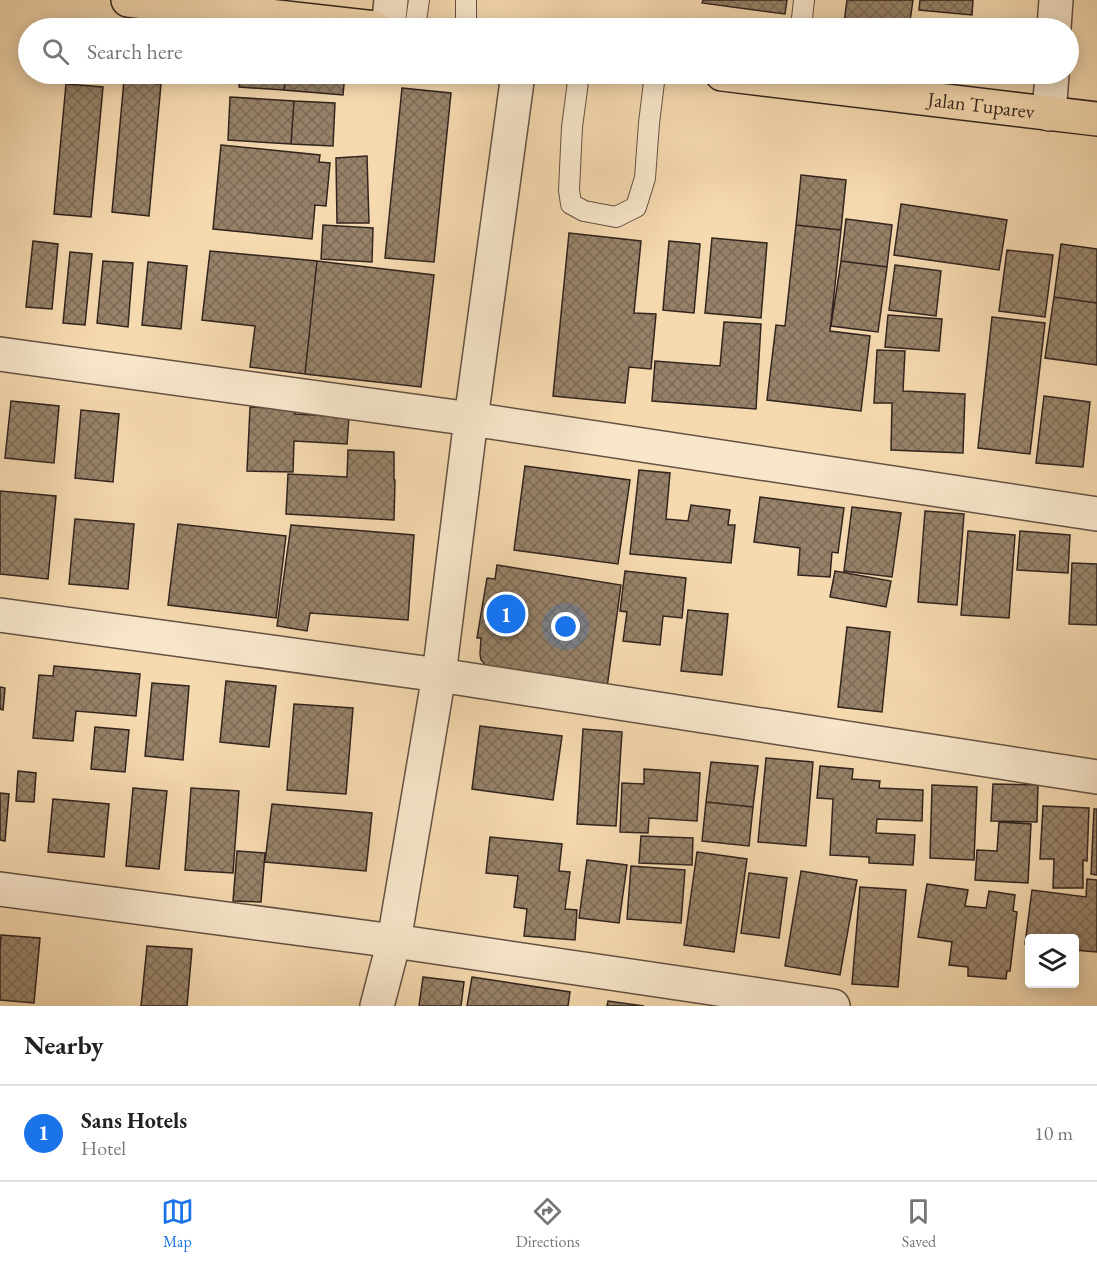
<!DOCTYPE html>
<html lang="en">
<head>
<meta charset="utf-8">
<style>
	body { margin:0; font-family:"EB Garamond",serif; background:#f6f6f6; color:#222 }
	.controls { position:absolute; right:18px; bottom:18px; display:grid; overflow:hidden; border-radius:6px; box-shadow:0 3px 15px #0003 }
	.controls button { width:54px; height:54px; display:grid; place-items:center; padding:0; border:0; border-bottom:2px solid #e0e0e0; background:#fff; color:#222; font:30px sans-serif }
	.you { position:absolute; left:566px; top:627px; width:21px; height:21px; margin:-15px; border:4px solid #fff; border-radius:50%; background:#1a73e8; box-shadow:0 0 0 9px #1a73e833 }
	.badge { display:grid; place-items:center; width:39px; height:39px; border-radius:50%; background:#1a73e8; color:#fff; font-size:20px; font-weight:700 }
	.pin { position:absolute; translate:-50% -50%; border:3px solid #fff; box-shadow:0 2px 6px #0006 }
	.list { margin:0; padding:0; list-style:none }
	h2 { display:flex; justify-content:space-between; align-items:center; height:78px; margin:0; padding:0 24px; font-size:26px }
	h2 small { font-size:20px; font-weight:400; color:#767676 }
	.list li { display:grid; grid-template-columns:39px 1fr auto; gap:18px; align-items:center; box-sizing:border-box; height:96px; padding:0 24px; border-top:2px solid #e0e0e0 }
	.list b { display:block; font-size:22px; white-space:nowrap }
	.list p { margin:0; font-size:20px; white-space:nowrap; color:#767676 }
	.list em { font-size:20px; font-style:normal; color:#767676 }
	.icon { flex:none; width:33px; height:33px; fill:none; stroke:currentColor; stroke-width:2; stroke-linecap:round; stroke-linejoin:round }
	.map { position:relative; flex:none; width:1097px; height:1006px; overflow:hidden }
	.search { position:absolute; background:#fff; box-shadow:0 3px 15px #0003; left:18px; right:18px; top:18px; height:66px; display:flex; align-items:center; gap:15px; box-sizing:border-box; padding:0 21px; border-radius:33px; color:#767676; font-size:22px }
	.sheet { height:174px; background:#fff }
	nav { display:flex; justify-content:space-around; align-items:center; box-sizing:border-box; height:84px; border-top:2px solid #e0e0e0; background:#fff; font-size:16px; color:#767676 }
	nav a { display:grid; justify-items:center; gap:3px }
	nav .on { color:#1a73e8 }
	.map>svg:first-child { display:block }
	.building { fill:url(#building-cross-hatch); stroke:#32241e; stroke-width:1.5 }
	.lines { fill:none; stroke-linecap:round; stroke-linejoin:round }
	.service-casing { stroke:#635142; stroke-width:22 }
	.minor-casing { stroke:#635142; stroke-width:36 }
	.primary-casing { stroke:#32241e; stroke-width:36 }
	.service { stroke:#f8e6cb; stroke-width:20 }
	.minor { stroke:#f8e6cb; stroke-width:33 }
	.primary { stroke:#f5d9af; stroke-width:33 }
	.labels { text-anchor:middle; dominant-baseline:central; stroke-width:4.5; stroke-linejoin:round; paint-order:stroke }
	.street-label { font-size:20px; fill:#32241e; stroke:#f8e6cb }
</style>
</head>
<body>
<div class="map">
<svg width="1097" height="1006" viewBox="0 0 1097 1006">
	<defs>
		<pattern id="building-cross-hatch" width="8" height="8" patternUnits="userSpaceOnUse" patternTransform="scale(1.5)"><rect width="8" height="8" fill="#978269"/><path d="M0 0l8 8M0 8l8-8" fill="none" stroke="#7c6a56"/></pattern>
	</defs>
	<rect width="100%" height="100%" fill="#f5d9af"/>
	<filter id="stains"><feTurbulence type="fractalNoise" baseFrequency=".00333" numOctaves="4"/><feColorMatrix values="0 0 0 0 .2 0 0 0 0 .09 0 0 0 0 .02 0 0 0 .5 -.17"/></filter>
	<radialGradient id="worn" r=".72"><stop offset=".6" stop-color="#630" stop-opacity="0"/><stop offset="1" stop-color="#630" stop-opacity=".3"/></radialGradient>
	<path class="building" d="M 703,0 L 787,0 L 785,14 L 702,3 Z
		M 847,0 L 913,0 L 909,28 L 883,28 L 844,23 Z
		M 920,0 L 973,0 L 972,15 L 919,10 Z
		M 140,23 L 178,27 L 178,28 L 140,28 Z
		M 76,26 L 104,28 L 76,28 Z
		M 240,74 L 286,74 L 284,90 L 239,87 Z
		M 286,74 L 345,74 L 343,95 L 284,90 Z
		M 124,80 L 161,84 L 149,216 L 112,212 Z
		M 66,84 L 103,87 L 91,217 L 54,214 Z
		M 402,88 L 451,93 L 434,262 L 385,258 Z
		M 230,97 L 294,101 L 291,144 L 228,140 Z
		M 294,101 L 335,103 L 333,146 L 291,144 Z
		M 221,145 L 320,155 L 319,162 L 330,163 L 326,206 L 315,205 L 312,239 L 213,229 Z
		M 367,156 L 369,223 L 337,223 L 336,158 Z
		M 801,175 L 846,180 L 841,230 L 796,225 Z
		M 901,204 L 1007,220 L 999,270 L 894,255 Z
		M 846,219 L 892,225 L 887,267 L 841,261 Z
		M 323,225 L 373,228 L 372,262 L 321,259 Z
		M 796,225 L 841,230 L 830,331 L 870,336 L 861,411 L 767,400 L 776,325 L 785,326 Z
		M 569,233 L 641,241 L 634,313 L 656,314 L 651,369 L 629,367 L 625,403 L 553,396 Z
		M 712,238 L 767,243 L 761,318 L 705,313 Z
		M 33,241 L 58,244 L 52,309 L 26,307 Z
		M 669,241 L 700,244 L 694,313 L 663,310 Z
		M 1061,244 L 1097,249 L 1097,303 L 1054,297 Z
		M 1007,250 L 1053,255 L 1045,317 L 999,311 Z
		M 210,251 L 317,261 L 305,374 L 250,367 L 255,326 L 202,320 Z
		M 70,252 L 92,254 L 85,325 L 63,323 Z
		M 103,261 L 133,263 L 128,327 L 97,323 Z
		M 317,261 L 434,275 L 421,387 L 305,374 Z
		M 841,261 L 887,267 L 878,332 L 831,326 Z
		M 148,262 L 187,266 L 181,329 L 142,325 Z
		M 895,265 L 941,271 L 936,316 L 889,310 Z
		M 1054,297 L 1097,303 L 1097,365 L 1045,358 Z
		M 888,315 L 942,319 L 939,351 L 885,347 Z
		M 992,317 L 1045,323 L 1030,454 L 978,448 Z
		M 724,322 L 761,324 L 756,409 L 652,401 L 655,361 L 720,366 Z
		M 877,350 L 905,351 L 903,391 L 965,394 L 963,453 L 891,450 L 892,403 L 874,403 Z
		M 1044,396 L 1090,402 L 1083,467 L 1036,463 Z
		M 11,401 L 59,406 L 54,463 L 5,458 Z
		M 250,407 L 295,409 L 295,414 L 349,417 L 347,444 L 294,441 L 293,472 L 247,471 Z
		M 81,410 L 119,414 L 113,482 L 75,478 Z
		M 348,450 L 394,452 L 394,480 L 395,480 L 394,520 L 286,514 L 288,474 L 347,477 Z
		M 525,466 L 630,480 L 618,564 L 514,550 Z
		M 639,470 L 670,473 L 666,519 L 688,521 L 691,505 L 730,510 L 728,525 L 735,525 L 731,563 L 630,554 Z
		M 0,491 L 56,496 L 48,579 L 0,574 Z
		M 760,497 L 844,508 L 838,553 L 832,552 L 830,577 L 798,575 L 800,548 L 754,542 Z
		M 852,507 L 901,513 L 892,577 L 844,571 Z
		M 925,511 L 964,514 L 957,605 L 918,602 Z
		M 75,519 L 134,524 L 128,589 L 69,584 Z
		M 178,524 L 286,536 L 276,618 L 168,605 Z
		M 291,525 L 414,535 L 408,620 L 310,613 L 307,631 L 277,626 Z
		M 968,531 L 1015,535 L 1009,618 L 961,615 Z
		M 1020,531 L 1070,535 L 1068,573 L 1017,570 Z
		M 1072,563 L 1097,564 L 1097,625 L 1069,624 Z
		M 497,565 L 621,585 L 606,695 L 482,675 L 484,663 L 481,660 L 480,654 L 481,638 L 477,638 L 487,578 L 495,579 Z
		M 625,571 L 686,578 L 682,618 L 663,616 L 660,645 L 623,641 L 627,612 L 620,611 Z
		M 835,571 L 891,581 L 886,607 L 830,597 Z
		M 688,610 L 728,614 L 722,675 L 681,671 Z
		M 847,627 L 890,632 L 882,712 L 838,707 Z
		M 54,666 L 140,674 L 136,716 L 76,711 L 73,741 L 33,738 L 39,675 L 53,676 Z
		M 226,681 L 276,686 L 269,747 L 220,742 Z
		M 152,683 L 189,686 L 183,760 L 145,756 Z
		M 0,687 L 5,688 L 3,710 L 0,709 Z
		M 294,704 L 353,708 L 346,794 L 287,790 Z
		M 480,726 L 562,736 L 553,800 L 472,789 Z
		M 95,727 L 129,730 L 125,772 L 91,769 Z
		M 583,729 L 622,732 L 616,826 L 577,824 Z
		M 766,758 L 813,762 L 806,846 L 758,842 Z
		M 711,762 L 758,766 L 753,807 L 706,802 Z
		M 820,766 L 853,769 L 852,779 L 880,781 L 879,788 L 923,790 L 922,821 L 877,819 L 876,833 L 915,835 L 913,865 L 869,863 L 869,857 L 830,855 L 833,799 L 817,798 Z
		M 644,769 L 700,773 L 697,821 L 649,818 L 648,833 L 620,832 L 622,783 L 644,784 Z
		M 18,771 L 36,773 L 34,802 L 16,801 Z
		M 993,784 L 1038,785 L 1037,822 L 991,821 Z
		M 932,785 L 977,787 L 974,860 L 930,858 Z
		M 133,788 L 167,791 L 159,869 L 126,866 Z
		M 191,788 L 239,791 L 233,873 L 185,870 Z
		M 0,793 L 9,794 L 5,841 L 0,840 Z
		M 53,799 L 109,804 L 104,857 L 48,852 Z
		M 706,802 L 753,807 L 749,846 L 702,841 Z
		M 272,804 L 372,813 L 366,871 L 265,862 Z
		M 1043,806 L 1089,808 L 1087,861 L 1083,860 L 1083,888 L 1053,888 L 1054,859 L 1040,859 Z
		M 1094,809 L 1097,809 L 1097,875 L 1091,874 Z
		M 999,822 L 1031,824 L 1028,883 L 975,880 L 977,850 L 997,851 Z
		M 641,836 L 693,838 L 692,865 L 639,863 Z
		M 490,837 L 562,844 L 559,871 L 570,872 L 565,909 L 577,910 L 575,940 L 524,936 L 527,909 L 514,907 L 518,876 L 486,873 Z
		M 237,851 L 265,853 L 261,902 L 233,901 Z
		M 697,852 L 747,859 L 734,952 L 684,945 Z
		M 587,860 L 627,865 L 619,923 L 579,918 Z
		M 631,866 L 685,870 L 681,923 L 627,919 Z
		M 801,871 L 857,880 L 840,975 L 785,966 Z
		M 749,873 L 787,878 L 779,938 L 741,933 Z
		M 1087,879 L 1097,880 L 1097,952 L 1074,950 L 1074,938 L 1030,938 L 1030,944 L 1025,944 L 1032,890 L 1086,897 Z
		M 927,884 L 968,890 L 965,906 L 986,908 L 989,891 L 1015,895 L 1013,911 L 1017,912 L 1010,971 L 1007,971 L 1006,979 L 968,976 L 968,967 L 949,965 L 952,942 L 918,937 Z
		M 860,887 L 906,890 L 898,987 L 852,984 Z
		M 1,935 L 40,938 L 34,1003 L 0,1000 L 0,950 Z
		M 147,946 L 192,949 L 187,1006 L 141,1006 Z
		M 423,977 L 464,982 L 461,1006 L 419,1006 Z
		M 472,977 L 570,992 L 568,1006 L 467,1006 Z
		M 608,1001 L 644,1006 L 607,1006 Z"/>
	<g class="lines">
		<defs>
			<path id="service" d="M 466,0 L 466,28
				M 415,28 L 419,0
				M 801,28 L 804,0
				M 579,74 L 572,127 L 569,190 L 571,204 L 584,211 L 616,217 L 636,207 L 645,178 L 649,123 L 655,74"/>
			<path id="minor" d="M 388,28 L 391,0
				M 1054,28 L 1056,0
				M 1049,114 L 1052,74
				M 0,354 L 471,419 L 1097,514
				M 0,615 L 439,675 L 1097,777
				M 0,889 L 394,941 L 833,1006
				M 377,1006 L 394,941 L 439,675 L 471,419 L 518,74"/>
			<g id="primary">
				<path d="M 128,0 L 375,28"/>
				<path id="s1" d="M 722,74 L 1097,119"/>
			</g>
		</defs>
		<use href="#service" class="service-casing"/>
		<use href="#minor" class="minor-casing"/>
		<use href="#primary" class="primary-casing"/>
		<use href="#service" class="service"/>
		<use href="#minor" class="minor"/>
		<use href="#primary" class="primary"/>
	</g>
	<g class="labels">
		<g class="street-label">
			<text stroke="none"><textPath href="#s1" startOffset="261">Jalan Tuparev</textPath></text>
		</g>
	</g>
	<rect width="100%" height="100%" filter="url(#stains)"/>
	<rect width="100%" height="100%" fill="url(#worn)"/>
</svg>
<div class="controls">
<button><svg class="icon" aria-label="layers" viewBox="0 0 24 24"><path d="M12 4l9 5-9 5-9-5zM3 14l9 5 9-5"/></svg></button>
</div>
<div class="you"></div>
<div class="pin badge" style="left:506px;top:614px">1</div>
<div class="search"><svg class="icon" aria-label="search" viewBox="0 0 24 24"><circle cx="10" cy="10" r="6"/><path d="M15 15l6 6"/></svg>Search here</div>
</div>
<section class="sheet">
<h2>Nearby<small></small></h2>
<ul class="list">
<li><span class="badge">1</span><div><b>Sans Hotels</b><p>Hotel</p></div><em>10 m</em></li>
</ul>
</section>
<nav>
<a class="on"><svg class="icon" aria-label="map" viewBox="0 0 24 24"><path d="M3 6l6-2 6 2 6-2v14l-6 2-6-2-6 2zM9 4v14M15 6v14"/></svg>Map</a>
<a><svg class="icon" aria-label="directions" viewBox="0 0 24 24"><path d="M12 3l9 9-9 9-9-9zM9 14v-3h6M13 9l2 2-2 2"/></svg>Directions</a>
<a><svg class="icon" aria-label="saved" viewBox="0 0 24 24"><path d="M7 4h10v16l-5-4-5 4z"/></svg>Saved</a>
</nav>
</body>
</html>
